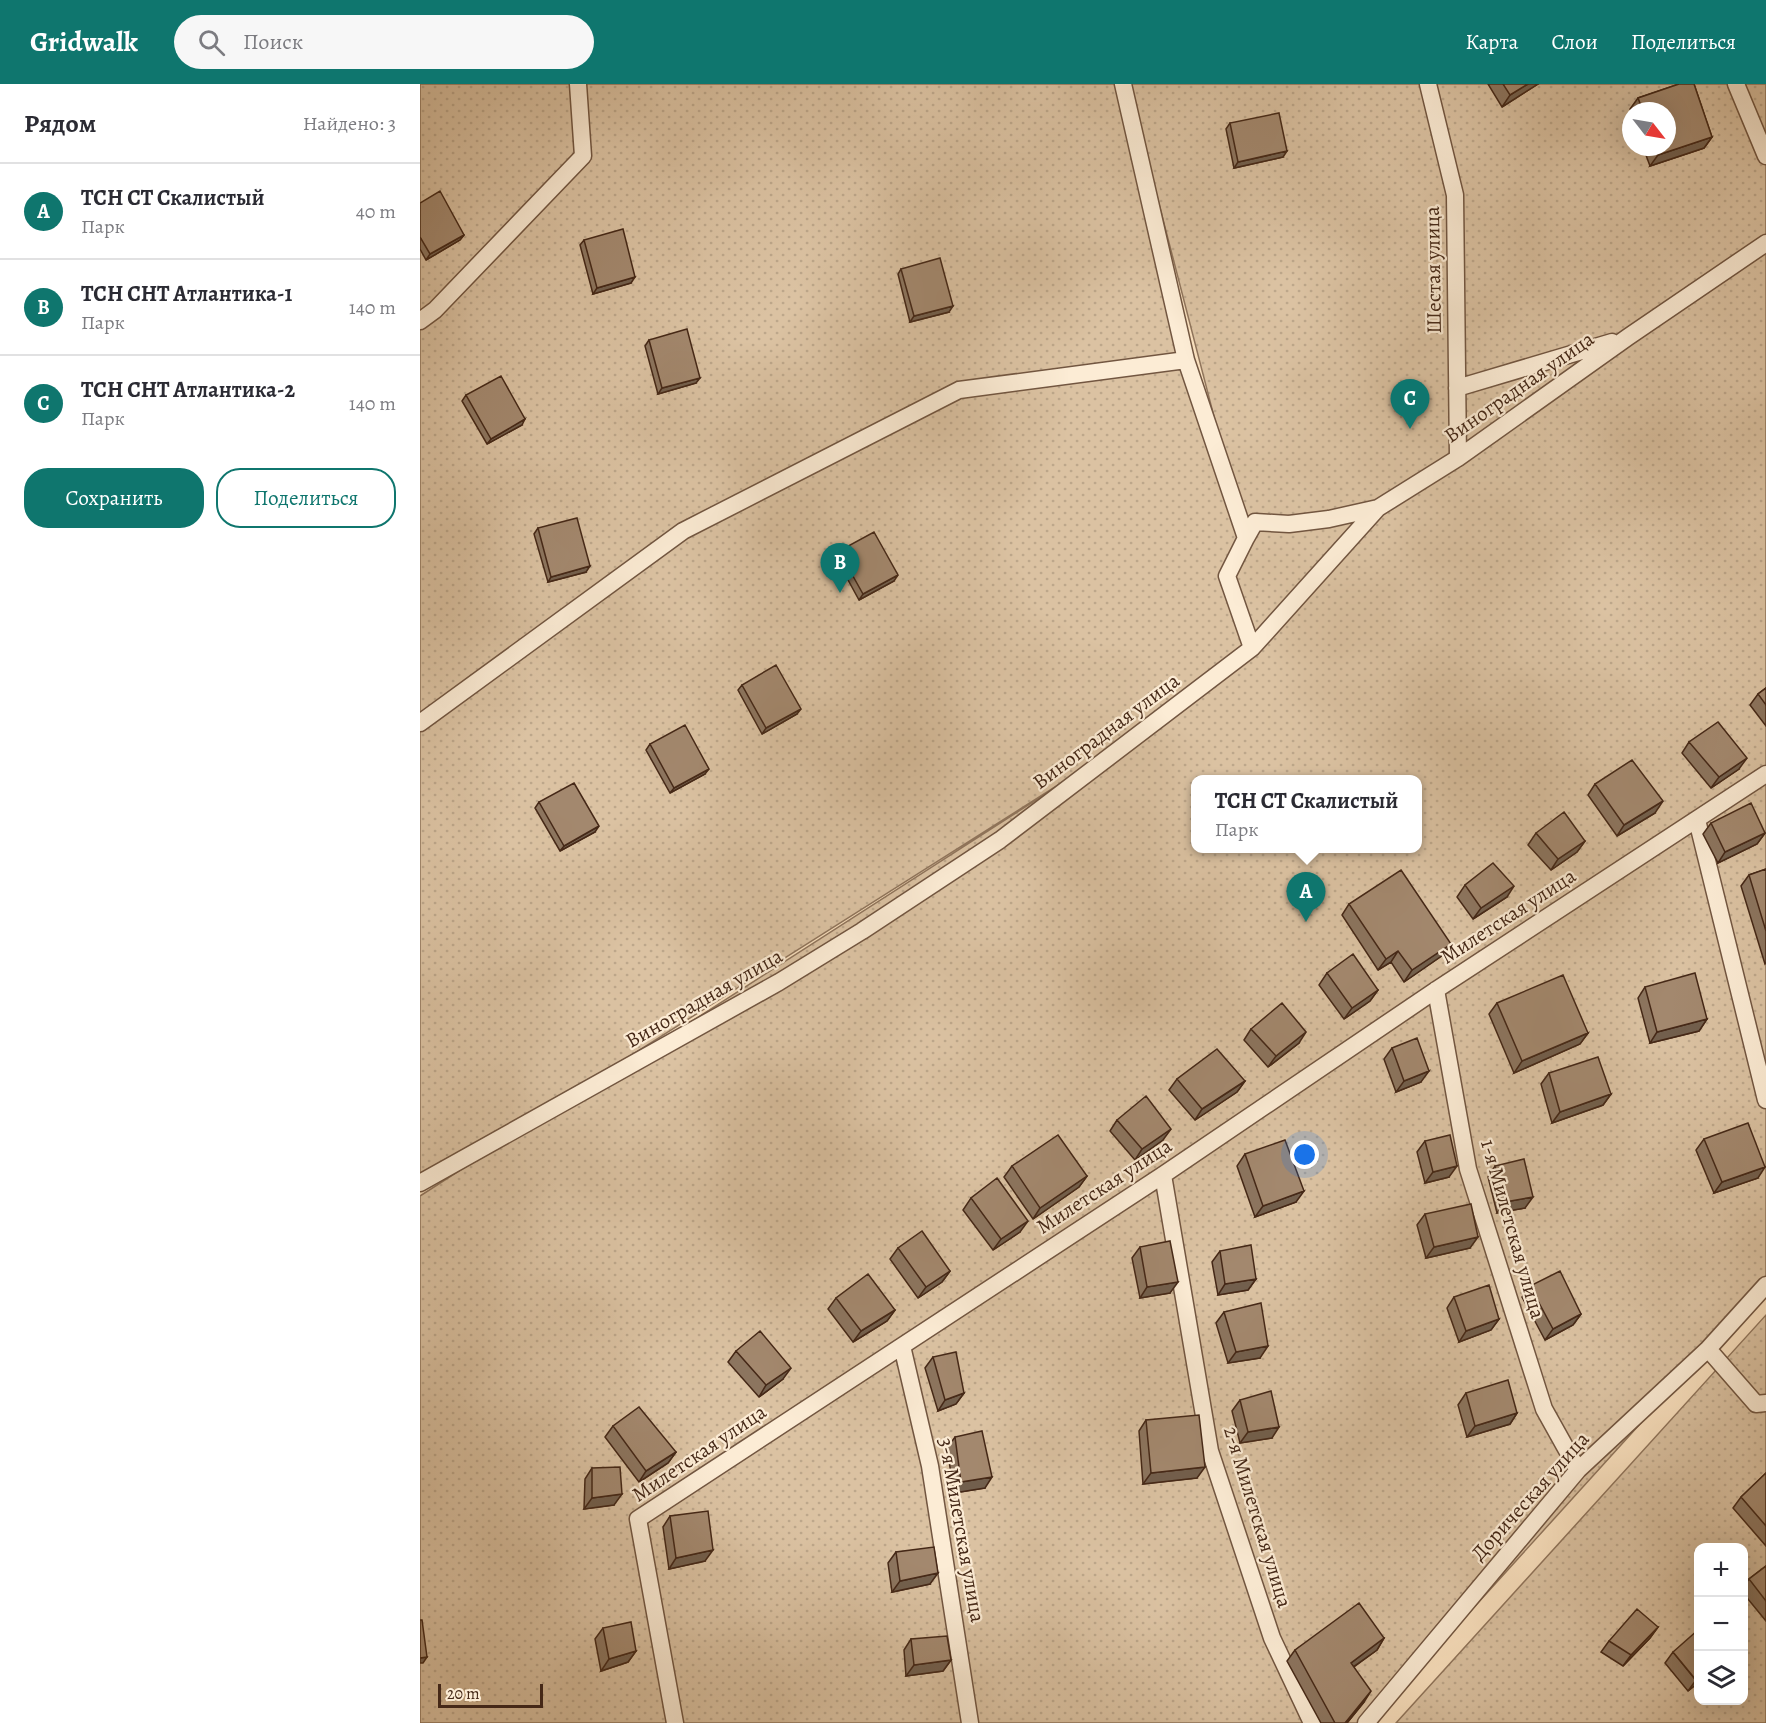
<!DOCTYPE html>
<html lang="ru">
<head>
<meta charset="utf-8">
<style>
	body { margin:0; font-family:Alegreya,serif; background:#f7f7f7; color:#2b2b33 }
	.controls { position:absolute; right:18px; bottom:18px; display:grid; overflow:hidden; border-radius:12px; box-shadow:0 6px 24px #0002 }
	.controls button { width:54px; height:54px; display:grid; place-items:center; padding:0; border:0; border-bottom:2px solid #e1e1e2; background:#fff; color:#2b2b33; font:30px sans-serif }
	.compass { position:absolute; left:1202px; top:18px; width:54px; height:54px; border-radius:50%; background:#fff; box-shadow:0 6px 24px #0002; rotate:121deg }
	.scale { position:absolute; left:18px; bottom:15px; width:105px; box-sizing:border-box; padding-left:6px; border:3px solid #452817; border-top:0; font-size:16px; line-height:21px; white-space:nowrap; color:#452817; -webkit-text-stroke:4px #fcecd5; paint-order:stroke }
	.you { position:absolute; left:885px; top:1071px; width:21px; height:21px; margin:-15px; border:4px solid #fff; border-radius:50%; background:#1a73e8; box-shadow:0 0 0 9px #1a73e833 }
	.badge { display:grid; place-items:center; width:39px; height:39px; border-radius:50%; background:#0f766e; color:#fff; font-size:20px; font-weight:700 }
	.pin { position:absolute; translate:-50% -50px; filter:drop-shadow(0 2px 3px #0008) }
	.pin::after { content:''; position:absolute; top:32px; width:21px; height:18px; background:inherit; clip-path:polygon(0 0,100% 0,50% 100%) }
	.popup { position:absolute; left:771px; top:691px; width:231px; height:78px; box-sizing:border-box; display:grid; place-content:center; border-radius:12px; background:#fff; filter:drop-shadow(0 2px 4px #0005); font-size:20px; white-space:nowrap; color:#7c7c81 }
	.popup b { font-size:22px; color:#2b2b33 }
	.popup::after { content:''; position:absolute; left:50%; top:100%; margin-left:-12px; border:12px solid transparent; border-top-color:#fff }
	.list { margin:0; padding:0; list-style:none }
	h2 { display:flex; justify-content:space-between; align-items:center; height:78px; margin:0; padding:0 24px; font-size:26px }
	h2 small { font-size:20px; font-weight:400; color:#7c7c81 }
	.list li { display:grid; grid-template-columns:39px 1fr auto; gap:18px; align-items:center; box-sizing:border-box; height:96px; padding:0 24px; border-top:2px solid #e1e1e2 }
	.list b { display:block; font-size:22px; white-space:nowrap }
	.list p { margin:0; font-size:20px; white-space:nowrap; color:#7c7c81 }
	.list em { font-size:20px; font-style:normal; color:#7c7c81 }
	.actions { display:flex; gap:12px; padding:18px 24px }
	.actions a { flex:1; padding:14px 0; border:2px solid #0f766e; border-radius:24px; text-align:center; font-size:21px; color:#0f766e }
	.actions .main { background:#0f766e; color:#fff }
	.icon { flex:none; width:33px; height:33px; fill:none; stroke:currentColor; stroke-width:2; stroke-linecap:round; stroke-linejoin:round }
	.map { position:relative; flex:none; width:1346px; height:1639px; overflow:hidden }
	header { display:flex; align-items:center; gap:36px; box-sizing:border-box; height:84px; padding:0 30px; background:#0f766e; color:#fff }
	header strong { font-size:28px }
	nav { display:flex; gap:33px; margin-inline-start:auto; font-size:21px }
	.search { width:420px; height:54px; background:#f7f7f7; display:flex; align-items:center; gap:15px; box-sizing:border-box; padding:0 21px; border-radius:33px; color:#7c7c81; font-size:22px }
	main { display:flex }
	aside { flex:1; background:#fff }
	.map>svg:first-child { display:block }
	.garden { fill:url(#garden-dots); stroke:#90755c; stroke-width:1.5; fill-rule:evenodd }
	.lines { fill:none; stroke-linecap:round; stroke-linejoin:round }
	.lane-casing { stroke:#725641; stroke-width:19 }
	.lane { stroke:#fcecd5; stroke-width:16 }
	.wall { fill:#8c755f; stroke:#452817; stroke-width:1.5 }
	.shaded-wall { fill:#725f4d; stroke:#452817; stroke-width:1.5 }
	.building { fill:#a3886e; stroke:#452817; stroke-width:1.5 }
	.labels { text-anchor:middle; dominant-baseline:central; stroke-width:4.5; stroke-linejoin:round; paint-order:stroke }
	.street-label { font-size:21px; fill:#452817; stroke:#fcecd5 }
</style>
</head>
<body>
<header>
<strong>Gridwalk</strong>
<div class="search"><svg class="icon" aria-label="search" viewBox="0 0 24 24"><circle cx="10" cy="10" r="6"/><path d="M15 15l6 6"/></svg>Поиск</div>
<nav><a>Карта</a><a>Слои</a><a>Поделиться</a></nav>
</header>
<main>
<aside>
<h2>Рядом<small>Найдено: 3</small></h2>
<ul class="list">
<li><span class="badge">A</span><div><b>ТСН СТ Скалистый</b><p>Парк</p></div><em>40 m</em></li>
<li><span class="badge">B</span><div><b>ТСН СНТ Атлантика-1</b><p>Парк</p></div><em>140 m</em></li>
<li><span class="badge">C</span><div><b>ТСН СНТ Атлантика-2</b><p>Парк</p></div><em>140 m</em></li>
</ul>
<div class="actions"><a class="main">Сохранить</a><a>Поделиться</a></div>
</aside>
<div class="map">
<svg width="1346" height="1639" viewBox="0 0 1346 1639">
	<defs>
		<pattern id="garden-dots" width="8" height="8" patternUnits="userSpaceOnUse" patternTransform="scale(1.5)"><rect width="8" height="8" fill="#dbc2a2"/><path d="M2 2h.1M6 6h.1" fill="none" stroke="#bda78b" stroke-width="1.8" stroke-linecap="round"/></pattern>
	</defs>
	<rect width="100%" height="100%" fill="#fae1bf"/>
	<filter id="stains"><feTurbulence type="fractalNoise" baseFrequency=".00333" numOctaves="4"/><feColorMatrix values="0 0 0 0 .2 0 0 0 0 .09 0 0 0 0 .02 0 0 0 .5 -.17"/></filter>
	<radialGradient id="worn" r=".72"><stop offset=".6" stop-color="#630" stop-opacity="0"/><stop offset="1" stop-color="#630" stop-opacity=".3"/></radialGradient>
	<path class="garden" d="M 0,0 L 700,0 L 766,276 L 822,441 L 708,0 L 1346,0 L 1346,1201 L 949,1639 L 0,1639 L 0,1112 L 728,644 L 0,1105 ZM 1211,27 L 1247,27 L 1247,63 L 1211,63 ZM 775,696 L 997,696 L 997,764 L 775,764 Z
		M 1346,1231 L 1346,1639 L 976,1639 ZM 1278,1464 L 1324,1464 L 1324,1616 L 1278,1616 Z"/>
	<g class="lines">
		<defs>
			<path id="lane" d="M 703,0 L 766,276 L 826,454 L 807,492 L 832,564
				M 1008,0 L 1035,111 L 1038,374
				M 1316,0 L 1346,72
				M 0,237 L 15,226 L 163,72 L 158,0
				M 1037,304 L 1192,258
				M 826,454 L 835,438 L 869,440 L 909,435 L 958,424
				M 0,639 L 263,447 L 539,306 L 766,276
				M 1277,736 L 1346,1016
				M 1016,906 L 1048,1085 L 1124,1325 L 1158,1386
				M 743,1091 L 790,1367 L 852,1554 L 892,1639
				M 0,1099 L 359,898 L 442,847 L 580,756 L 832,564 L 958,424 L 1038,374 L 1208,253 L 1346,159
				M 482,1262 L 510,1382 L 550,1639
				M 1288,1265 L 1336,1320 L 1346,1319
				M 255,1639 L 218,1435 L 743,1091 L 1016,906 L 1346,690
				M 946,1639 L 1158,1386 L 1288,1265 L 1346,1201"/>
		</defs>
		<use href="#lane" class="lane-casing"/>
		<use href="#lane" class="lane"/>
	</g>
	<path class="wall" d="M 1068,0 L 1118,0 L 1082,23 Z
		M 1259,0 L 1274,0 L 1292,53 L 1284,64 L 1230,82 L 1223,63 L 1247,63 L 1247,27 L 1211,27 L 1210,25 L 1218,14 Z
		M 810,39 L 863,73 L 814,84 L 806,45 Z
		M 0,119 L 44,151 L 40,156 L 6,176 L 0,165 Z
		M 164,156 L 211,199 L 173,210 L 160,161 Z
		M 481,185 L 529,228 L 490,238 L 478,190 Z
		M 229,256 L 276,299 L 238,310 L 225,262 Z
		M 46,311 L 102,341 L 67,360 L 42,317 Z
		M 118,444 L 166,488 L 128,498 L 114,450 Z
		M 419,467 L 474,497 L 439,516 L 415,472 Z
		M 322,601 L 377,630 L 342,650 L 318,606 Z
		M 1346,604 L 1346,642 L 1330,621 L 1338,610 Z
		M 1269,658 L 1319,685 L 1291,704 L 1262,669 Z
		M 230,660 L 285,690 L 250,709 L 226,666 Z
		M 1175,700 L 1235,729 L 1197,752 L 1168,711 Z
		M 119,718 L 175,748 L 140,767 L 115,724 Z
		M 1291,739 L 1345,749 L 1337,760 L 1298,779 L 1283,750 Z
		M 1116,749 L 1165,757 L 1157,768 L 1131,786 L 1108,761 Z
		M 1346,785 L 1346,879 L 1345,880 L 1321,802 L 1329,791 Z
		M 1045,801 L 1087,813 L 1053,835 L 1037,813 Z
		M 929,820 L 1031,860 L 1023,871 L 984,898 L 971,878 L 958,886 L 922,831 Z
		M 907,889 L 958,906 L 950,917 L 924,935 L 899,901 Z
		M 1225,903 L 1287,935 L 1279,947 L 1230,959 L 1218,914 Z
		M 1077,919 L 1168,949 L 1160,960 L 1094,989 L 1069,930 Z
		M 831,945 L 879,959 L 848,983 L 824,956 Z
		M 972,964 L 1001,998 L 976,1008 L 964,975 Z
		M 1129,989 L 1191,1010 L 1183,1021 L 1132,1039 L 1121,1000 Z
		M 757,995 L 825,997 L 817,1008 L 775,1036 L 749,1006 Z
		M 697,1036 L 743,1056 L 715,1076 L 690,1047 Z
		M 1284,1055 L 1338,1094 L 1294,1109 L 1276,1066 Z
		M 1005,1057 L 1029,1093 L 1005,1099 L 997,1068 Z
		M 825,1070 L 876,1118 L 835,1133 L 817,1082 Z
		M 592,1082 L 667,1092 L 659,1103 L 613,1135 L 584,1093 Z
		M 1075,1082 L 1105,1124 L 1077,1129 L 1068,1093 Z
		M 551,1114 L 600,1148 L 573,1166 L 543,1126 Z
		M 1005,1130 L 1050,1164 L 1006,1174 L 997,1141 Z
		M 720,1163 L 750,1209 L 720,1214 L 712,1174 Z
		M 478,1164 L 530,1187 L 522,1198 L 498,1214 L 470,1175 Z
		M 800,1167 L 836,1195 L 828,1206 L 798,1211 L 792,1178 Z
		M 1110,1202 L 1161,1230 L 1153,1241 L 1125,1256 L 1102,1213 Z
		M 1034,1213 L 1079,1235 L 1071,1246 L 1039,1258 L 1027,1224 Z
		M 416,1214 L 475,1226 L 467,1237 L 433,1258 L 408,1225 Z
		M 804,1228 L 840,1274 L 808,1279 L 796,1239 Z
		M 316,1267 L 363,1295 L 339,1313 L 308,1278 Z
		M 513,1273 L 544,1309 L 536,1320 L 518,1327 L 505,1284 Z
		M 1046,1309 L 1097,1329 L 1090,1340 L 1047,1353 L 1038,1321 Z
		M 820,1316 L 852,1354 L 820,1359 L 812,1327 Z
		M 726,1336 L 777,1394 L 723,1400 L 719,1347 Z
		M 193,1342 L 256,1368 L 248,1379 L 219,1398 L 185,1353 Z
		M 535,1353 L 565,1404 L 534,1409 L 527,1364 Z
		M 172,1384 L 194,1421 L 164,1425 L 165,1395 Z
		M 1346,1389 L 1346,1462 L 1313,1424 L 1321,1413 Z
		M 250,1432 L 285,1477 L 249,1485 L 243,1443 Z
		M 476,1468 L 510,1500 L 472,1508 L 468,1479 Z
		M 1346,1482 L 1346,1537 L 1323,1509 L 1323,1503 L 1329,1495 Z
		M 1238,1543 L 1230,1554 L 1203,1582 L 1181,1568 L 1189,1557 Z
		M 183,1544 L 216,1567 L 208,1578 L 181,1587 L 175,1555 Z
		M 964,1554 L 957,1566 L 934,1583 L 944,1618 L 927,1639 L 901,1639 L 867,1577 L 875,1566 Z
		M 491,1555 L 531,1576 L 523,1587 L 486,1592 L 484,1566 Z
		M 1253,1568 L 1278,1599 L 1268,1607 L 1245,1579 Z"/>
	<path class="shaded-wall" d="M 1108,0 L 1118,0 L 1082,23 L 1090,11 Z
		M 1292,53 L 1284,64 L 1230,82 L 1238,71 Z
		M 867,67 L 863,73 L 814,84 L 818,78 Z
		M 44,151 L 40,156 L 6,176 L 10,170 Z
		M 215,193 L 211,199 L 173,210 L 177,204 Z
		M 533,222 L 529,228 L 490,238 L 494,232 Z
		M 280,294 L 276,299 L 238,310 L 242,304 Z
		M 105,335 L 102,341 L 67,360 L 71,355 Z
		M 170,482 L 166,488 L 128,498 L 131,493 Z
		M 478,491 L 474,497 L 439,516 L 443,510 Z
		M 381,625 L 377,630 L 342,650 L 346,644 Z
		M 1327,674 L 1319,685 L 1291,704 L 1299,693 Z
		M 289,685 L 285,690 L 250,709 L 254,704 Z
		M 1243,717 L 1235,729 L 1197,752 L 1204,741 Z
		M 179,742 L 175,748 L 140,767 L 144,762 Z
		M 1345,749 L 1337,760 L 1298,779 L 1305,768 Z
		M 1165,757 L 1157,768 L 1131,786 L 1138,775 Z
		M 1094,802 L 1087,813 L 1053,835 L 1061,824 Z
		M 1031,860 L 1023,871 L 984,898 L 992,886 Z
		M 978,867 L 971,878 L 958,886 L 966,875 Z
		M 958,906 L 950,917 L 924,935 L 932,924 Z
		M 1287,935 L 1279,947 L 1230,959 L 1237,948 Z
		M 886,948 L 879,959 L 848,983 L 856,972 Z
		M 1168,949 L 1160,960 L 1094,989 L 1102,977 Z
		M 1009,987 L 1001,998 L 976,1008 L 984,997 Z
		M 825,997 L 817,1008 L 775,1036 L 782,1025 Z
		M 1191,1010 L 1183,1021 L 1132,1039 L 1140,1028 Z
		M 751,1045 L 743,1056 L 715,1076 L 722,1065 Z
		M 1037,1082 L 1029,1093 L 1005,1099 L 1013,1088 Z
		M 1345,1083 L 1338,1094 L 1294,1109 L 1302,1098 Z
		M 667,1092 L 659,1103 L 613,1135 L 620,1124 Z
		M 884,1107 L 876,1118 L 835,1133 L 843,1122 Z
		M 1113,1113 L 1105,1124 L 1077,1129 L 1085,1118 Z
		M 608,1137 L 600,1148 L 573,1166 L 581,1155 Z
		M 1058,1153 L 1050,1164 L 1006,1174 L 1014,1163 Z
		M 530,1187 L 522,1198 L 498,1214 L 506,1203 Z
		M 836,1195 L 828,1206 L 798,1211 L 805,1200 Z
		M 758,1198 L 750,1209 L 720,1214 L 727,1203 Z
		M 475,1226 L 467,1237 L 433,1258 L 441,1247 Z
		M 1161,1230 L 1153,1241 L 1125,1256 L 1133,1245 Z
		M 1079,1235 L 1071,1246 L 1039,1258 L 1046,1247 Z
		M 848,1262 L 840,1274 L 808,1279 L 816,1268 Z
		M 371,1284 L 363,1295 L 339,1313 L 346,1301 Z
		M 544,1309 L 536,1320 L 518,1327 L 525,1316 Z
		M 1097,1329 L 1090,1340 L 1047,1353 L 1055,1342 Z
		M 859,1343 L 852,1354 L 820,1359 L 828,1348 Z
		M 256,1368 L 248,1379 L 219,1398 L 226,1387 Z
		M 785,1383 L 777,1394 L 723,1400 L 731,1389 Z
		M 572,1393 L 565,1404 L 534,1409 L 541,1398 Z
		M 202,1410 L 194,1421 L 164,1425 L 172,1414 Z
		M 293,1466 L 285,1477 L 249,1485 L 256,1474 Z
		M 518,1489 L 510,1500 L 472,1508 L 480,1497 Z
		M 1238,1543 L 1230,1554 L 1203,1582 L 1211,1571 Z
		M 964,1554 L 957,1566 L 923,1590 L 931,1579 Z
		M 216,1567 L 208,1578 L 181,1587 L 189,1575 Z
		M 7,1573 L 3,1579 L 0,1579 L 0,1574 Z
		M 531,1576 L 523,1587 L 486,1592 L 494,1581 Z
		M 1278,1594 L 1278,1599 L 1268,1607 L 1276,1596 Z
		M 951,1607 L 944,1618 L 927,1639 L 925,1639 Z"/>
	<path class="building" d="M 1083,0 L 1108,0 L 1090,11 Z
		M 1259,0 L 1274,0 L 1292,53 L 1238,71 L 1235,63 L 1247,63 L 1247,27 L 1223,27 L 1218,14 Z
		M 859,29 L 867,67 L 818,78 L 810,39 Z
		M 20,107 L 44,151 L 10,170 L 0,153 L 0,119 Z
		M 203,145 L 215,193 L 177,204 L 164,156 Z
		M 520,174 L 533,222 L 494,232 L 481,185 Z
		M 267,245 L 280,294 L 242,304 L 229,256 Z
		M 81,292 L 105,335 L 71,355 L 46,311 Z
		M 157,434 L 170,482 L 131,493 L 118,444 Z
		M 454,448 L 478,491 L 443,510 L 419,467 Z
		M 356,581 L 381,625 L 346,644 L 322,601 Z
		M 1346,604 L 1346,621 L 1338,610 Z
		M 1298,638 L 1327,674 L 1299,693 L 1269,658 Z
		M 265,641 L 289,685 L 254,704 L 230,660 Z
		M 1212,676 L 1243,717 L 1204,741 L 1175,700 Z
		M 154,699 L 179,742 L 144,762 L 119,718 Z
		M 1331,719 L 1345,749 L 1305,768 L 1291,739 Z
		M 1144,728 L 1165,757 L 1138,775 L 1116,749 Z
		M 1073,779 L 1094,802 L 1061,824 L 1045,801 Z
		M 1346,785 L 1346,847 L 1329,791 Z
		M 981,786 L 1031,860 L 992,886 L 978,867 L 966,875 L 929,820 Z
		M 933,870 L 958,906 L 932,924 L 907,889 Z
		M 1275,889 L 1287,935 L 1237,948 L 1225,903 Z
		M 1143,891 L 1168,949 L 1102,977 L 1077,919 Z
		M 862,919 L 886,948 L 856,972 L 831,945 Z
		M 997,954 L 1009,987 L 984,997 L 972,964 Z
		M 797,965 L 825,997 L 782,1025 L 757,995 Z
		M 1178,973 L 1191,1010 L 1140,1028 L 1129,989 Z
		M 726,1012 L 751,1045 L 722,1065 L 697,1036 Z
		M 1328,1039 L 1345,1083 L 1302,1098 L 1284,1055 Z
		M 638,1051 L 667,1092 L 620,1124 L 592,1082 Z
		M 1030,1051 L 1037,1082 L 1013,1088 L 1005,1057 Z
		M 865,1056 L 884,1107 L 843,1122 L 825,1070 Z
		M 1104,1075 L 1113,1113 L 1085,1118 L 1075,1082 Z
		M 577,1094 L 608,1137 L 581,1155 L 551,1114 Z
		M 1051,1120 L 1058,1153 L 1014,1163 L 1005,1130 Z
		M 502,1147 L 530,1187 L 506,1203 L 478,1164 Z
		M 750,1157 L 758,1198 L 727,1203 L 720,1163 Z
		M 831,1161 L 836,1195 L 805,1200 L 800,1167 Z
		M 1140,1187 L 1161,1230 L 1133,1245 L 1110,1202 Z
		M 448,1190 L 475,1226 L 441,1247 L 416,1214 Z
		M 1069,1201 L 1079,1235 L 1046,1247 L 1034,1213 Z
		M 841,1219 L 848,1262 L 816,1268 L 804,1228 Z
		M 340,1247 L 371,1284 L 346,1301 L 316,1267 Z
		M 536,1268 L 544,1309 L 525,1316 L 513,1273 Z
		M 1088,1296 L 1097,1329 L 1055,1342 L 1046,1309 Z
		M 851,1307 L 859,1343 L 828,1348 L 820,1316 Z
		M 219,1323 L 256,1368 L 226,1387 L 193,1342 Z
		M 779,1331 L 785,1383 L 731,1389 L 726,1336 Z
		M 562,1347 L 572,1393 L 541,1398 L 535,1353 Z
		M 200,1383 L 202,1410 L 172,1414 L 172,1384 Z
		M 1346,1389 L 1346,1442 L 1321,1413 Z
		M 288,1427 L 293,1466 L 256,1474 L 250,1432 Z
		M 514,1463 L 518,1489 L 480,1497 L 476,1468 Z
		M 1346,1482 L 1346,1517 L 1329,1495 Z
		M 939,1519 L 964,1554 L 931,1579 L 951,1607 L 925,1639 L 915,1639 L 875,1566 Z
		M 1217,1525 L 1238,1543 L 1211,1571 L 1189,1557 Z
		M 0,1536 L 2,1536 L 7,1573 L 0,1574 Z
		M 211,1538 L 216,1567 L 189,1575 L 183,1544 Z
		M 1278,1546 L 1278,1594 L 1276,1596 L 1253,1568 Z
		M 527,1552 L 531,1576 L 494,1581 L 491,1555 Z"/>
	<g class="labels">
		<g class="street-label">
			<text transform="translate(1013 186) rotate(-91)">Шестая улица</text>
			<text transform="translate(1099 303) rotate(-35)">Виноградная улица</text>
			<text transform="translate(686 647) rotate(-37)">Виноградная улица</text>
			<text transform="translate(1088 832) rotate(-33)">Милетская улица</text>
			<text transform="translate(284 914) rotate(-30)">Виноградная улица</text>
			<text transform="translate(684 1102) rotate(-33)">Милетская улица</text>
			<text transform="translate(1093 1145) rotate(74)">1-я Милетская улица</text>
			<text transform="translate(279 1369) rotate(-34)">Милетская улица</text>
			<text transform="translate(1110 1412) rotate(-48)">Дорическая улица</text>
			<text transform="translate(838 1433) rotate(73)">2-я Милетская улица</text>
			<text transform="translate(542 1446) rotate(80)">3-я Милетская улица</text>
		</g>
	</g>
	<rect width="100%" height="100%" filter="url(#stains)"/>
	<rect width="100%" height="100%" fill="url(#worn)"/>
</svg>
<div class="controls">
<button>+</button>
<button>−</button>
<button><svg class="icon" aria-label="layers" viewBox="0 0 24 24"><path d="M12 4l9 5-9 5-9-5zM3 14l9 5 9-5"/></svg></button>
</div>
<svg class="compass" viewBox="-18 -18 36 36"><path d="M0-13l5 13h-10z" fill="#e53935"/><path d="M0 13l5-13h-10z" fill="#7c7c81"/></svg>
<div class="scale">20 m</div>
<div class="you"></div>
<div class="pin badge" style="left:886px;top:838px">A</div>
<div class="popup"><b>ТСН СТ Скалистый</b>Парк</div>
<div class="pin badge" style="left:420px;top:509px">B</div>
<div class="pin badge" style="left:990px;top:345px">C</div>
</div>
</main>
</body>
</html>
